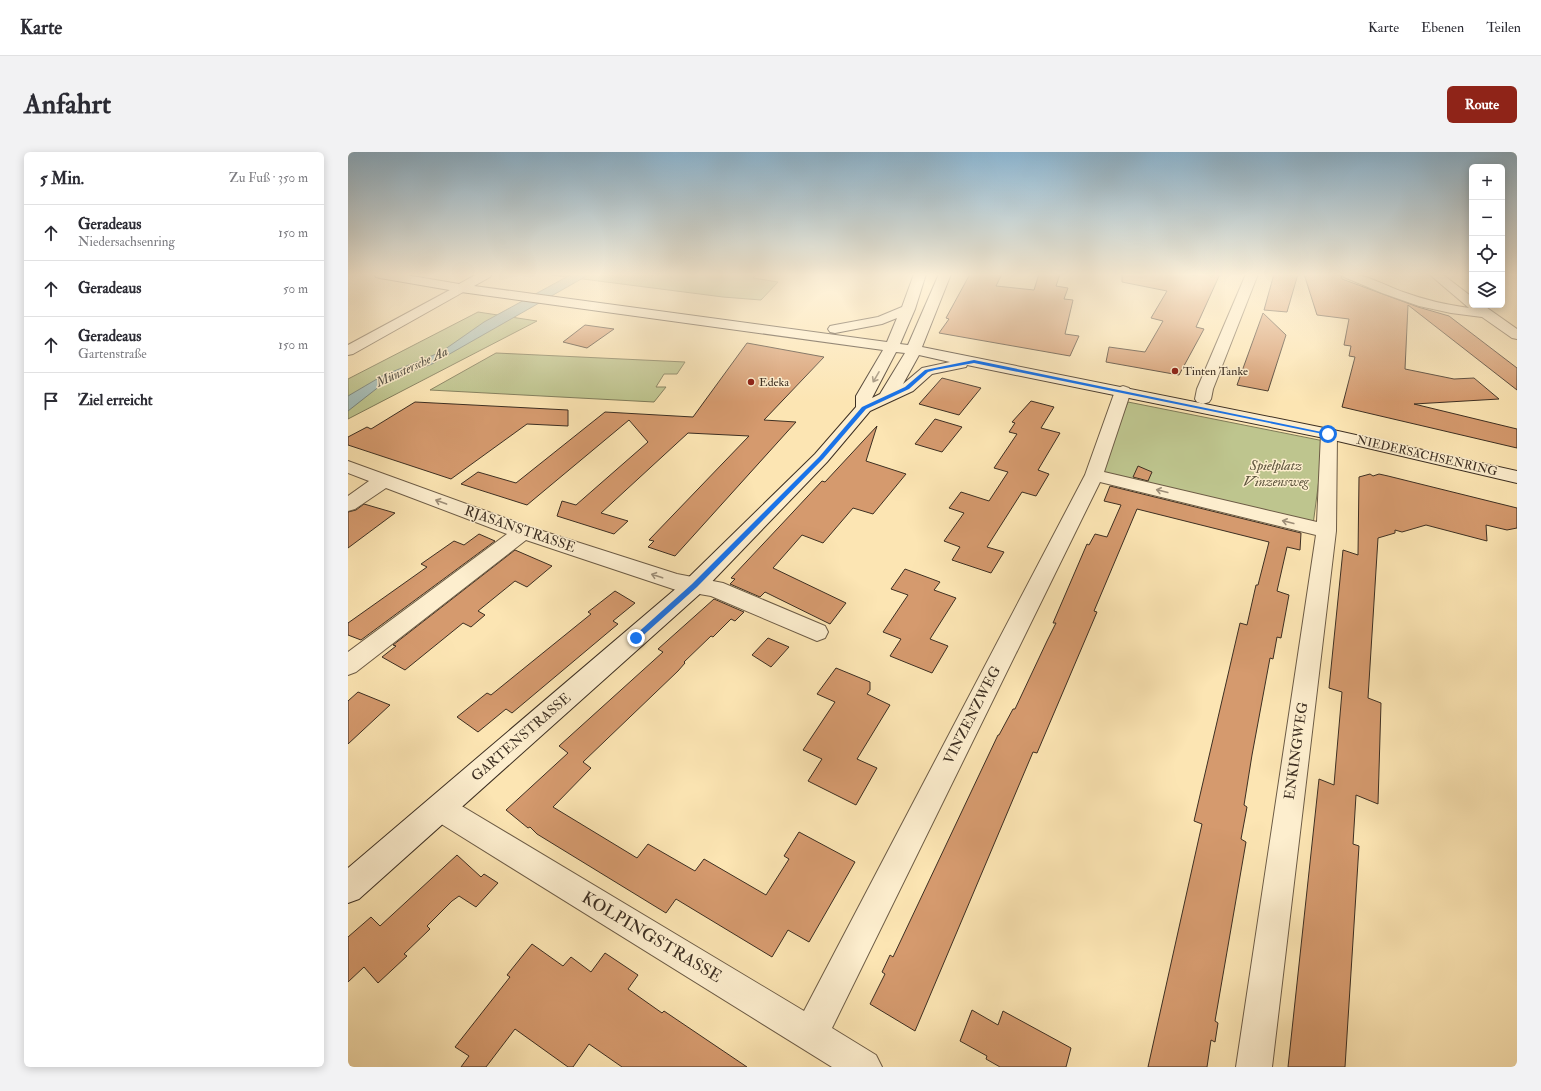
<!DOCTYPE html>
<html lang="de">
<head>
<meta charset="utf-8">
<style>
	body { margin:0; font-family:"IM FELL Double Pica",serif; background:#f2f2f3; color:#2b2b33 }
	.controls { position:absolute; right:12px; top:12px; display:grid; overflow:hidden; border-radius:6px; box-shadow:0 2px 10px #0003 }
	.controls button { width:36px; height:36px; display:grid; place-items:center; padding:0; border:0; border-bottom:1px solid #e1e1e2; background:#fff; color:#2b2b33; font:20px sans-serif }
	.stop { position:absolute; width:12px; height:12px; margin:-9px; border:3px solid #1a73e8; border-radius:50%; background:#fff }
	.stop.end { background:#1a73e8; border-color:#fff; box-shadow:0 1px 4px #0008 }
	.list { margin:0; padding:0; list-style:none }
	h2 { display:flex; justify-content:space-between; align-items:center; height:52px; margin:0; padding:0 16px; font-size:17px }
	h2 small { font-size:13px; font-weight:400; color:#7c7c81 }
	.list li { display:grid; grid-template-columns:26px 1fr auto; gap:12px; align-items:center; box-sizing:border-box; height:56px; padding:0 16px; border-top:1px solid #e1e1e2 }
	.list b { display:block; font-size:15px; white-space:nowrap }
	.list p { margin:0; font-size:13px; white-space:nowrap; color:#7c7c81 }
	.list em { font-size:13px; font-style:normal; color:#7c7c81 }
	.icon { flex:none; width:22px; height:22px; fill:none; stroke:currentColor; stroke-width:2; stroke-linecap:round; stroke-linejoin:round }
	.map { position:relative; flex:none; width:1169px; height:915px; overflow:hidden; border-radius:6px }
	header { display:flex; align-items:center; gap:24px; box-sizing:border-box; height:56px; padding:0 20px; background:#fff; border-bottom:1px solid #e1e1e2 }
	header strong { font-size:19px }
	nav { display:flex; gap:22px; margin-inline-start:auto; font-size:14px }
	.intro { display:flex; align-items:center; justify-content:space-between; box-sizing:border-box; height:96px; padding:0 24px }
	h1 { margin:0; font-size:28px }
	.button { padding:10px 18px; border-radius:6px; background:#8f2418; color:#fff; font-size:14px; font-weight:700 }
	main { display:flex; gap:24px; padding:0 24px }
	aside { flex:1; background:#fff; border-radius:6px; box-shadow:0 2px 10px #0003 }
	.map>svg:first-child { display:block }
	.green { fill:#bec58e; stroke:#7e7a58 }
	.water { fill:#a3bcb7; stroke:#7a847b }
	.building { fill:#d59a6e; stroke:#3d2f22 }
	.lines { fill:none; stroke-linecap:round; stroke-linejoin:round }
	.street-casing { stroke:#6d5c46; stroke-width:2 }
	.secondary-casing { stroke:#3d2f22; stroke-width:2 }
	.street { fill:#fdeece; fill-rule:evenodd }
	.secondary { fill:#fdeece; fill-rule:evenodd }
	.oneway { stroke:#9d8e78 }
	.route { fill:#1a73e8 }
	.poi-dot { fill:#8f2418; stroke:#fdeece; stroke-width:1.5 }
	.labels { text-anchor:middle; dominant-baseline:central; stroke-width:3; stroke-linejoin:round; paint-order:stroke }
	.far-poi-label { font-size:12px; fill:#3d2f22; stroke:#fdeece; text-anchor:start }
	.far-street-label { font-size:12px; fill:#3d2f22; stroke:#fdeece }
	.far-water-label { font-size:13px; font-style:italic; fill:#565247; stroke:#fdeece }
	.park-label { font-size:14px; font-style:italic; fill:#5d543d; stroke:#fdeece }
	.street-label { font-size:14px; fill:#3d2f22; stroke:#fdeece }
	.near-street-label { font-size:17px; fill:#3d2f22; stroke:#fdeece }
</style>
</head>
<body>
<header>
<strong>Karte</strong>
<nav><a>Karte</a><a>Ebenen</a><a>Teilen</a></nav>
</header>
<div class="intro"><h1>Anfahrt</h1><a class="button">Route</a></div>
<main>
<aside>
<h2>5 Min.<small>Zu Fuß · 350 m</small></h2>
<ul class="list">
<li><svg class="icon" aria-label="ahead" viewBox="0 0 24 24"><path d="M12 20V5M6 11l6-6 6 6"/></svg><div><b>Geradeaus</b><p>Niedersachsenring</p></div><em>150 m</em></li>
<li><svg class="icon" aria-label="ahead" viewBox="0 0 24 24"><path d="M12 20V5M6 11l6-6 6 6"/></svg><div><b>Geradeaus</b></div><em>50 m</em></li>
<li><svg class="icon" aria-label="ahead" viewBox="0 0 24 24"><path d="M12 20V5M6 11l6-6 6 6"/></svg><div><b>Geradeaus</b><p>Gartenstraße</p></div><em>150 m</em></li>
<li><svg class="icon" aria-label="arrive" viewBox="0 0 24 24"><path d="M6 21V4h12l-3 4 3 4H6"/></svg><div><b>Ziel erreicht</b></div></li>
</ul>
</aside>
<div class="map">
<svg width="1169" height="915" viewBox="0 0 1169 915">
	<rect width="100%" height="100%" fill="#fce5b3"/>
	<filter id="stains"><feTurbulence type="fractalNoise" baseFrequency=".005" numOctaves="4"/><feColorMatrix values="0 0 0 0 .2 0 0 0 0 .09 0 0 0 0 .02 0 0 0 .5 -.17"/></filter>
	<radialGradient id="worn" r=".72"><stop offset=".6" stop-color="#630" stop-opacity="0"/><stop offset="1" stop-color="#630" stop-opacity=".3"/></radialGradient>
	<path class="green" d="M 196,122 L 409,122 L 405,126 L 430,130 L 413,148 L 375,145 Z
		M 130,160 L 189,169 L 0,267 L 0,227 Z
		M 148,201 L 337,210 L 329,222 L 316,222 L 308,235 L 318,235 L 306,250 L 82,238 Z
		M 780,250 L 976,289 L 965,373 L 751,320 Z"/>
	<path class="water" d="M 224,122 L 242,122 L 84,212 L 37,230 L 0,259 L 0,244 L 34,224 L 93,200 L 136,170 Z"/>
	<path class="building" d="M 622,122 L 654,122 L 648,134 L 686,138 L 691,122 L 712,122 L 708,134 L 720,136 L 716,147 L 725,148 L 717,182 L 731,184 L 722,204 L 591,181 L 601,167 L 598,166 Z
		M 774,122 L 838,122 L 849,124 L 850,122 L 872,122 L 848,175 L 856,177 L 831,223 L 758,210 L 761,195 L 797,200 L 815,169 L 803,166 L 819,139 L 774,130 Z
		M 926,122 L 950,122 L 939,160 L 916,158 Z
		M 956,122 L 993,122 L 994,127 L 1070,155 L 1101,164 L 1169,216 L 1169,238 L 1060,153 L 1057,217 L 1106,227 L 1126,226 L 1151,247 L 1066,252 L 1169,277 L 1169,296 L 994,255 L 1007,205 L 1001,204 L 1003,194 L 996,193 L 1001,167 L 969,163 Z
		M 915,161 L 938,183 L 920,239 L 889,233 Z
		M 237,173 L 266,177 L 239,196 L 215,190 Z
		M 399,191 L 476,205 L 416,268 L 448,270 L 327,404 L 300,395 L 306,389 L 301,388 L 401,284 L 340,281 L 253,361 L 280,369 L 266,382 L 209,364 L 214,349 L 228,353 L 300,290 L 281,268 L 179,353 L 113,332 L 130,320 L 168,331 L 257,260 L 345,265 Z
		M 594,226 L 633,236 L 611,263 L 571,252 Z
		M 683,249 L 706,255 L 693,276 L 712,281 L 690,318 L 701,322 L 688,344 L 674,340 L 639,395 L 656,400 L 643,421 L 604,408 L 612,395 L 596,389 L 616,361 L 601,356 L 613,340 L 641,349 L 660,320 L 646,316 L 669,282 L 661,280 L 667,271 L 664,270 Z
		M 67,250 L 220,258 L 220,274 L 179,272 L 103,327 L 0,293 L 0,285 L 19,275 L 23,277 Z
		M 587,267 L 614,275 L 594,300 L 567,292 Z
		M 529,274 L 518,309 L 558,322 L 525,362 L 505,356 L 475,391 L 454,383 L 425,416 L 498,451 L 482,472 L 417,440 L 412,445 L 382,432 L 387,427 L 383,426 L 431,375 L 474,329 L 477,330 Z
		M 790,314 L 804,320 L 800,329 L 785,325 Z
		M 1022,322 L 1025,324 L 1031,322 L 1040,324 L 1169,356 L 1169,376 L 1159,378 L 1138,373 L 1139,389 L 1078,373 L 1054,380 L 1047,378 L 1047,381 L 1030,386 L 1020,546 L 1033,551 L 1030,652 L 1008,643 L 1005,692 L 1011,694 L 997,915 L 940,915 L 971,627 L 986,633 L 988,609 L 994,540 L 981,536 L 995,398 L 1010,403 L 1011,325 Z
		M 762,334 L 953,381 L 952,398 L 939,395 L 929,439 L 941,443 L 933,486 L 929,485 L 925,507 L 922,506 L 904,603 L 896,653 L 899,655 L 893,687 L 898,690 L 867,869 L 870,871 L 867,890 L 863,888 L 859,915 L 800,915 L 854,672 L 846,669 L 892,471 L 899,473 L 908,433 L 910,433 L 921,390 L 789,357 L 746,459 L 749,460 L 689,601 L 685,600 L 567,879 L 522,852 L 537,822 L 534,820 L 542,803 L 545,805 L 650,583 L 651,583 L 665,557 L 667,557 L 699,489 L 708,471 L 705,471 L 739,392 L 741,393 L 747,382 L 759,385 L 773,353 L 756,349 Z
		M 16,352 L 47,361 L 0,396 L 0,360 L 8,358 Z
		M 131,382 L 147,389 L 13,488 L 0,483 L 0,471 L 79,415 L 73,412 L 106,389 L 116,393 Z
		M 167,398 L 204,414 L 179,435 L 167,429 L 130,459 L 137,463 L 123,475 L 115,471 L 57,518 L 34,505 L 48,494 L 45,493 Z
		M 557,417 L 592,430 L 586,438 L 608,446 L 582,487 L 600,494 L 584,521 L 542,504 L 553,487 L 535,480 L 560,443 L 543,437 Z
		M 267,439 L 287,451 L 265,469 L 270,472 L 164,561 L 158,557 L 130,580 L 109,565 L 139,541 L 143,543 L 243,462 L 240,460 Z
		M 366,447 L 396,460 L 387,469 L 383,467 L 365,485 L 363,484 L 336,510 L 337,511 L 330,519 L 235,610 L 243,616 L 205,655 L 289,706 L 300,692 L 347,719 L 356,707 L 418,743 L 441,707 L 436,704 L 451,680 L 507,710 L 461,790 L 440,778 L 424,805 L 328,747 L 318,761 L 189,682 L 182,675 L 180,676 L 158,658 L 220,601 L 211,594 L 315,500 L 310,497 Z
		M 420,486 L 441,495 L 423,515 L 404,503 Z
		M 488,516 L 522,530 L 522,538 L 519,542 L 542,553 L 509,607 L 529,616 L 508,653 L 460,629 L 474,607 L 455,598 L 487,550 L 469,542 Z
		M 10,540 L 42,553 L 0,592 L 0,549 Z
		M 109,703 L 133,725 L 136,722 L 150,731 L 128,755 L 111,744 L 104,749 L 79,774 L 82,777 L 56,802 L 59,804 L 30,831 L 16,815 L 0,830 L 0,785 L 23,765 L 32,774 Z
		M 184,792 L 215,814 L 223,805 L 243,820 L 257,801 L 290,823 L 280,837 L 314,861 L 316,859 L 399,915 L 274,915 L 241,892 L 225,915 L 220,915 L 167,877 L 138,915 L 113,915 L 121,904 L 107,895 L 162,825 L 159,823 Z
		M 624,858 L 650,873 L 655,859 L 723,896 L 718,915 L 652,915 L 638,907 L 639,904 L 612,889 Z"/>
	<g class="lines">
		<defs>
			<path id="street" d="M 898,122 L 910,122 L 865,237 L 863,247 L 861,250 L 855,252 L 849,250 L 847,247 L 849,237 Z
				M 994,122 C 1015,120 1035,133 1055,140 C 1077,148 1099,153 1121,156 L 1081,122 L 1094,122 L 1124,145 L 1124,153 L 1135,153 L 1169,177 L 1169,187 L 1164,186 L 1134,165 L 1103,161 L 1071,154 L 1034,141 L 996,125 Z
				M 113,132 L 117,133 L 119,136 L 117,139 L 5,202 L 0,203 L 0,193 Z
				M 775,234 L 781,236 L 783,239 L 756,320 L 969,370 L 973,282 L 975,278 L 981,277 L 987,278 L 989,282 L 988,379 L 924,915 L 888,915 L 968,383 L 752,330 L 484,876 L 528,903 L 534,915 L 484,915 L 82,665 L 78,656 L 82,647 L 92,643 L 102,647 L 456,859 L 737,323 L 767,239 L 769,236 Z
				M 0,309 L 182,375 L 329,422 L 375,431 L 477,474 L 480,480 L 477,486 L 469,489 L 363,444 L 328,438 L 178,388 L 8,520 L 0,523 L 0,500 L 159,382 L 38,336 L 7,357 L 0,359 L 0,344 L 21,329 L 0,321 Z"/>
			<path id="secondary" d="M 26,122 L 52,122 L 111,132 L 129,122 L 144,122 L 142,125 L 126,134 L 539,190 L 549,166 L 534,172 L 487,181 L 482,180 L 480,177 L 482,174 L 487,173 L 530,165 L 554,155 L 566,122 L 578,122 L 567,157 L 552,192 L 560,193 L 591,122 L 603,122 L 574,195 L 981,277 L 1169,319 L 1169,331 L 981,287 L 619,213 L 618,215 L 584,222 L 565,239 L 522,259 L 479,310 L 354,440 L 11,747 L 0,751 L 0,716 L 338,428 L 467,302 L 508,255 L 508,244 L 535,198 L 113,140 L 32,126 L 28,125 ZM 548,200 L 557,201 L 532,242 L 524,246 ZM 571,203 L 602,210 L 574,216 L 555,232 Z"/>
		</defs>
		<use href="#street" class="street-casing"/>
		<use href="#secondary" class="secondary-casing"/>
		<use href="#street" class="street"/>
		<use href="#secondary" class="secondary"/>
	</g>
	<defs><path id="oneway-shaft" d="M-6 0H5M1.5-3L5.5 0L1.5 3" fill="none" stroke-width="1.6" stroke-linecap="round" stroke-linejoin="round"/></defs>
	<g class="oneway">
		<use href="#oneway-shaft" transform="translate(528 225) rotate(120)"/>
		<use href="#oneway-shaft" transform="translate(814 339) rotate(-166)"/>
		<use href="#oneway-shaft" transform="translate(93 350) rotate(-160)"/>
		<use href="#oneway-shaft" transform="translate(940 370) rotate(-166)"/>
		<use href="#oneway-shaft" transform="translate(309 424) rotate(-162)"/>
	</g>
	<linearGradient id="sky" x2="0" y2="1"><stop stop-color="#8cb7d4"/><stop offset="0.49" stop-color="#fef3dd"/><stop offset="1" stop-color="#fef3dd" stop-opacity="0"/></linearGradient>
	<rect width="1169" height="250" fill="url(#sky)"/>
	<path class="route" d="M 626,208 L 983,282 L 980,283 L 626,211 L 587,218 L 580,220 L 561,237 L 518,257 L 475,307 L 349,435 L 290,488 L 286,488 L 286,484 L 344,432 L 471,305 L 514,255 L 557,235 L 577,218 Z"/>
	<g class="poi-dot">
		<circle cx="827" cy="219" r="4"/>
		<circle cx="403" cy="230" r="4"/>
	</g>
	<g class="labels">
		<g class="far-poi-label">
			<text x="835" y="219">Tinten Tanke</text>
			<text x="411" y="230">Edeka</text>
		</g>
		<g class="far-street-label">
			<text transform="translate(1079 304) rotate(13)">NIEDERSACHSENRING</text>
		</g>
		<g class="far-water-label">
			<text transform="translate(64 215) rotate(-25)">Münstersche Aa</text>
		</g>
		<g class="park-label">
			<text x="928" y="313">Spielplatz<tspan x="928" dy="16">Vinzensweg</tspan></text>
		</g>
		<g class="street-label">
			<text transform="translate(172 377) rotate(19)">RJASANSTRASSE</text>
			<text transform="translate(624 563) rotate(-63)">VINZENZWEG</text>
			<text transform="translate(173 585) rotate(-41)">GARTENSTRASSE</text>
			<text transform="translate(948 599) rotate(-82)">ENKINGWEG</text>
		</g>
		<g class="near-street-label">
			<text transform="translate(304 785) rotate(31)">KOLPINGSTRASSE</text>
		</g>
	</g>
	<rect width="100%" height="100%" filter="url(#stains)"/>
	<rect width="100%" height="100%" fill="url(#worn)"/>
</svg>
<div class="controls">
<button>+</button>
<button>−</button>
<button><svg class="icon" aria-label="locate" viewBox="0 0 24 24"><circle cx="12" cy="12" r="6"/><path d="M12 2v4M12 18v4M2 12h4M18 12h4"/></svg></button>
<button><svg class="icon" aria-label="layers" viewBox="0 0 24 24"><path d="M12 4l9 5-9 5-9-5zM3 14l9 5 9-5"/></svg></button>
</div>
<div class="stop" style="left:980px;top:282px"></div>
<div class="stop end" style="left:288px;top:486px"></div>
</div>
</main>
</body>
</html>
